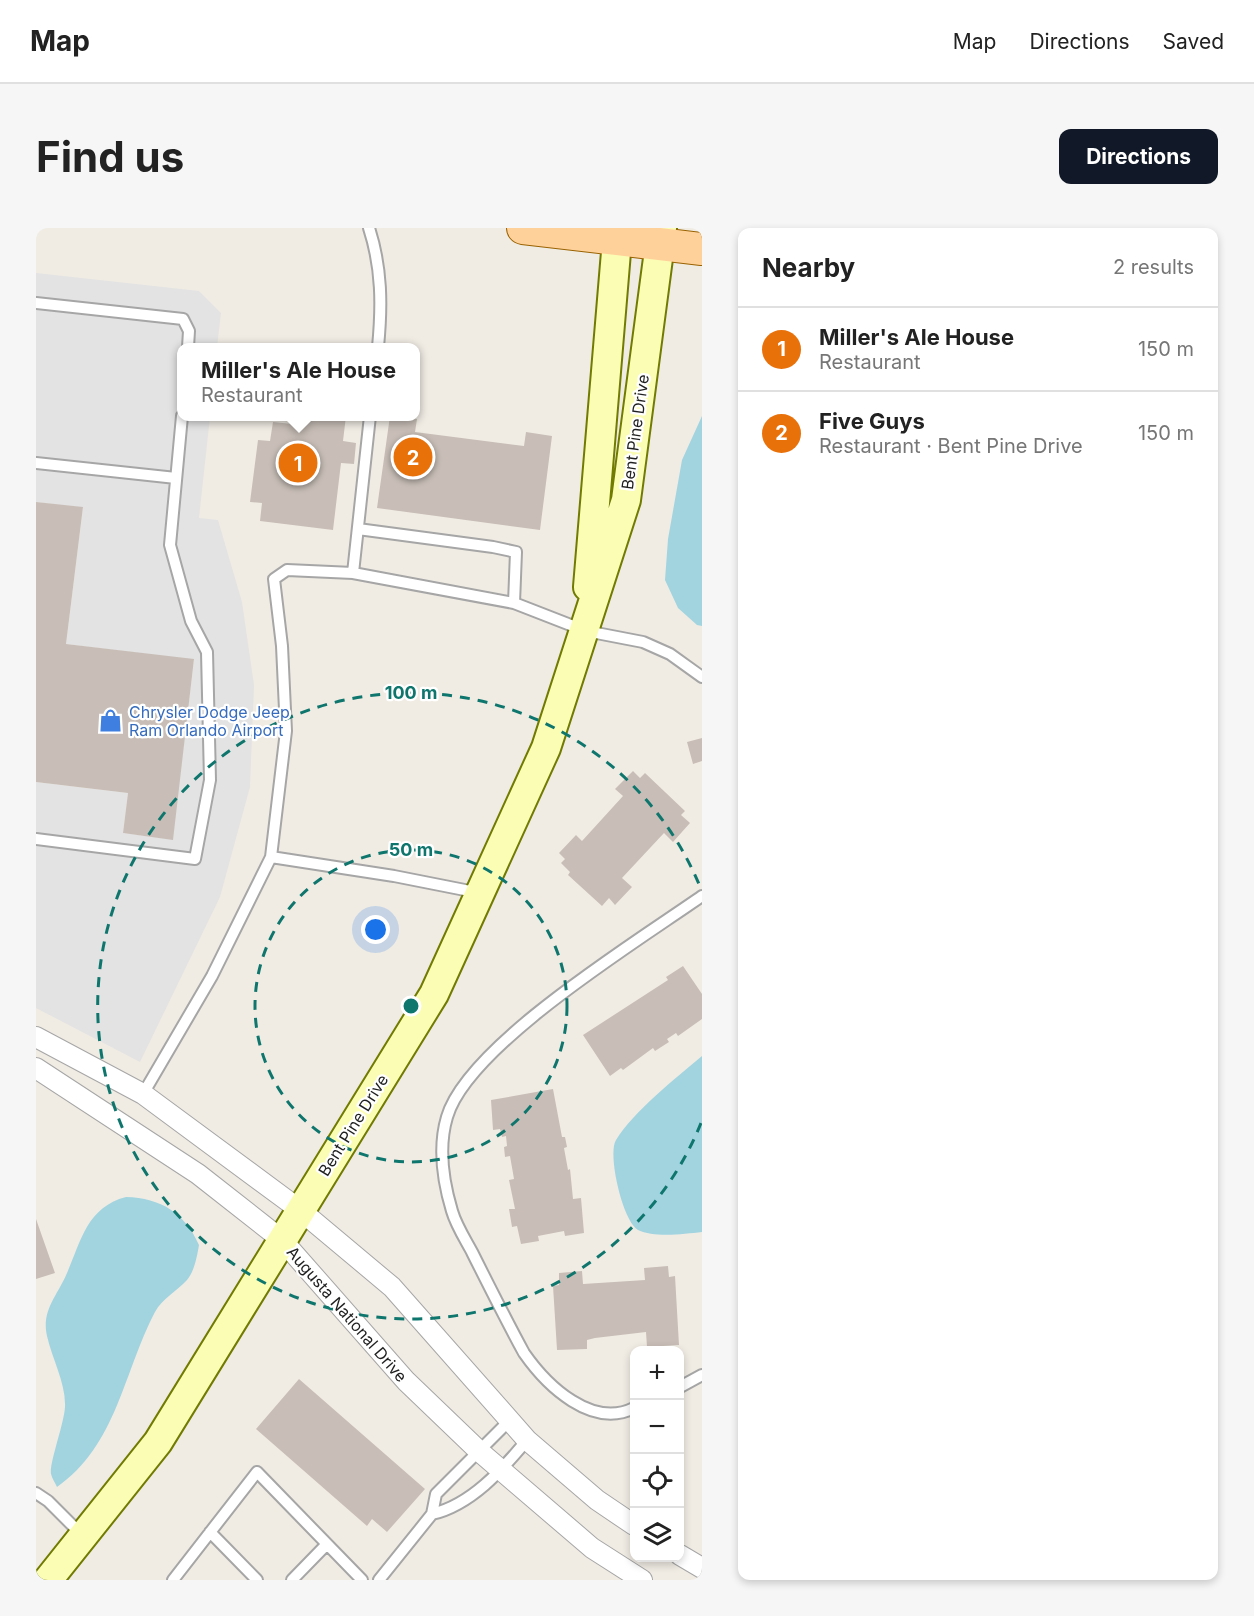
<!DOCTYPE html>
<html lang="en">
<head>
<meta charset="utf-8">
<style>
	body { margin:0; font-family:Inter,sans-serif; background:#f6f6f6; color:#222 }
	.controls { position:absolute; right:18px; bottom:18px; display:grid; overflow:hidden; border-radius:12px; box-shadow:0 3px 9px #0003 }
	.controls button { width:54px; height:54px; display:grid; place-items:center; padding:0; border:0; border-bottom:2px solid #e0e0e0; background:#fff; color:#222; font:30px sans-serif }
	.you { position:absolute; left:340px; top:702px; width:21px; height:21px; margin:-15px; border:4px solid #fff; border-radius:50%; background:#1a73e8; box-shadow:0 0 0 9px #1a73e833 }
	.badge { display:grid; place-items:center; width:39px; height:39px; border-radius:50%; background:#111827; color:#fff; font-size:20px; font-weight:700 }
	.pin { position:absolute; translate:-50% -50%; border:3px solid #fff; box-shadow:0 2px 6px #0006 }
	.popup { position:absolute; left:141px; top:115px; width:243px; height:78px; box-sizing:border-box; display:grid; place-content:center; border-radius:12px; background:#fff; filter:drop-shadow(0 2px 4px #0005); font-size:20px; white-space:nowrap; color:#767676 }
	.popup b { font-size:22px; color:#222 }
	.popup::after { content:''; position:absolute; left:50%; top:100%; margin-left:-12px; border:12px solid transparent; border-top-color:#fff }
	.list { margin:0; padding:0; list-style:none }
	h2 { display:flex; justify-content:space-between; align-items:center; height:78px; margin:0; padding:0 24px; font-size:26px }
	h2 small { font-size:20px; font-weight:400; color:#767676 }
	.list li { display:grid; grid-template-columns:39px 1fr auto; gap:18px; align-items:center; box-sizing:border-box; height:84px; padding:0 24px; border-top:2px solid #e0e0e0 }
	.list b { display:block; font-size:22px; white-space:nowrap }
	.list p { margin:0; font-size:20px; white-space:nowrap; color:#767676 }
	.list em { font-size:20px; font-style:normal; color:#767676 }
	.icon { flex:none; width:33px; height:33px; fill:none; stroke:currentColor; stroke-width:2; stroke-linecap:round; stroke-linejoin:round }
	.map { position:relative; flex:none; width:666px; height:1352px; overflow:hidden; border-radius:12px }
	header { display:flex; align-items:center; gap:36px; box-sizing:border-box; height:84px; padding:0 30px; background:#fff; border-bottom:2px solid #e0e0e0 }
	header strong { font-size:28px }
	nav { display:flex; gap:33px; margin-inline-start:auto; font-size:21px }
	.intro { display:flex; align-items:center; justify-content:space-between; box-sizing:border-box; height:144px; padding:0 36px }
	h1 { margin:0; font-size:42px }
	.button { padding:15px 27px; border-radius:12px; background:#111827; color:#fff; font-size:21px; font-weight:700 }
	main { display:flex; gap:36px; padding:0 36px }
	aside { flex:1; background:#fff; border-radius:12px; box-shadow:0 3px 9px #0003 }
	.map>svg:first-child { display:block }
	.parking { fill:#e3e3e3 }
	.water { fill:#a2d4e0 }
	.building { fill:#c8beb7 }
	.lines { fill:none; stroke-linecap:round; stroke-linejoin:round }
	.lane-casing { stroke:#a6a6a6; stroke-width:14 }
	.street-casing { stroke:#a6a6a6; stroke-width:22 }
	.secondary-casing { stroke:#717b00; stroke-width:32 }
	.primary-casing { stroke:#996200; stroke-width:34 }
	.lane { stroke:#fff; stroke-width:10 }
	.street { stroke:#fff; stroke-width:20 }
	.secondary { stroke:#fbfdb5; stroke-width:28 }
	.primary { stroke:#ffd19a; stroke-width:32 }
	.ring { fill:none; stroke:#0f766e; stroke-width:3; stroke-dasharray:10 8 }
	.labels { text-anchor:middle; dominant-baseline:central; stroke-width:4.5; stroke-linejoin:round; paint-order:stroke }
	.street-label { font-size:16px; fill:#1f1f1f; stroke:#fff }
	.shop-label { font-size:16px; fill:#366cbe; stroke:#fff; text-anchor:start }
	.centre { fill:#0f766e; stroke:#fff; stroke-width:3 }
	.ring-label { font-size:18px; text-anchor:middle; font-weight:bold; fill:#0f766e; stroke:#fff; stroke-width:4.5; stroke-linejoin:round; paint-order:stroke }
</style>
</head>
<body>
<header>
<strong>Map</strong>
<nav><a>Map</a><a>Directions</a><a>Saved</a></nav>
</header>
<div class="intro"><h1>Find us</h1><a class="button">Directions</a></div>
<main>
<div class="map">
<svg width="666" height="1352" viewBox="0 0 666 1352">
	<rect width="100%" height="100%" fill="#f0ece4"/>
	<path class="parking" d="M 0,45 L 163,63 L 185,85 L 181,119 L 145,119 L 145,188 L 174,189 L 163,290 L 182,292 L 206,374 L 218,457 L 214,559 L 184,669 L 104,834 L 0,780 L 0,554 L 92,565 L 87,605 L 136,611 L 158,432 L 30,416 L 47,280 L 0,274 Z"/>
	<path class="water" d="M 666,188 L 666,398 L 661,397 L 642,380 L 629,352 L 632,311 L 646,232 Z
		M 666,828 L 666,1004 C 648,1006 618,1010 602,1002 C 587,994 571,926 580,912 C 597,884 640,850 666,828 Z
		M 90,969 C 125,970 149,985 163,1017 C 161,1028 159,1042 151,1052 C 141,1063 126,1071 119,1084 C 87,1145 81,1217 21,1259 C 19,1255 16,1250 15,1246 C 13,1236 28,1196 29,1179 C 30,1155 16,1131 11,1108 C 5,1082 22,1067 31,1045 C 45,1013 51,979 90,969 Z"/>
	<path class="building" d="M 257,188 L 310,188 L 307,213 L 320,215 L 318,236 L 305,235 L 297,302 L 224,293 L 226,275 L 214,274 L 222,212 L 234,213 L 237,194 L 256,196 Z
		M 354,188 L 381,191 L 379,204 L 488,218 L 490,204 L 516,208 L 504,302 L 341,280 Z
		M 0,274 L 47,279 L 30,416 L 158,431 L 137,612 L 87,605 L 92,565 L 0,554 Z
		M 666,510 L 666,533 L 657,536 L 651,514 Z
		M 597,543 L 604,550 L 609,545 L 649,583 L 645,587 L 654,595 L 637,614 L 628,605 L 586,650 L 596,659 L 579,677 L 573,670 L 566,678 L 532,647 L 534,644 L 525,635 L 529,631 L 523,625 L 540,607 L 546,613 L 587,568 L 579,561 Z
		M 647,738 L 666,766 L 666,791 L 642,808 L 640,805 L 631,811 L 633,814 L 619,823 L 617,820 L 587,842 L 585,840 L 574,848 L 547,807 L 632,752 L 630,749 Z
		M 517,861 L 526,909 L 529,909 L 531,919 L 528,920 L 532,942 L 534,941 L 537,971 L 545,970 L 548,1005 L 529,1008 L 528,1003 L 502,1008 L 503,1013 L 485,1016 L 481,998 L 476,999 L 473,981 L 479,981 L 473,952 L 478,951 L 474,928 L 469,929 L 468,919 L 471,918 L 470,908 L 466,909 L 464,901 L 457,902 L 455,872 Z
		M 0,991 L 19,1045 L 0,1051 Z
		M 632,1038 L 633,1049 L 639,1048 L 643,1117 L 611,1119 L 610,1104 L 559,1110 L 551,1112 L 551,1121 L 521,1122 L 517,1058 L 523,1057 L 523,1045 L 546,1043 L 547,1056 L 609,1052 L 608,1040 Z
		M 263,1151 L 389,1261 L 351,1304 L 336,1291 L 331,1298 L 220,1201 Z"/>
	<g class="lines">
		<defs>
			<path id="lane" d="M 333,0 C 346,40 346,78 342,119
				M 0,75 L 147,91 L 153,103 L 152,119
				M 334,188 L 317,345 L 478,375 L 550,403 L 607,414 L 634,426 L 666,449
				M 0,235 L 140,250
				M 322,301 L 457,319 L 480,324 L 478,375
				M 0,611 L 159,631 L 174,552 L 171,424 L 155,393 L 134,317 L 146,188
				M 235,629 L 250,503 L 246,418 L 238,351 L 251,342 L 317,345
				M 107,866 L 176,748 L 235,629 L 358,648 L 444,665
				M 644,1159 L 666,1147
				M 598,1180 C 556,1201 511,1158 488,1125 C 470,1092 453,1058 436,1024 C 429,1011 420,997 416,983 C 407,953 402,919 411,889 C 432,817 602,713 666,668
				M 0,1265 L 12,1273 L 46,1307
				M 396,1286 C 435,1277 466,1242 491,1212
				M 174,1304 L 221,1352
				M 137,1352 L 221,1244 L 326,1352
				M 256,1352 L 291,1316
				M 343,1352 L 396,1286 L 400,1266 L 473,1193"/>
			<path id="street" d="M 0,809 L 107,866 L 264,982 L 356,1059 L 491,1212 L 561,1272 L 598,1297
				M 0,840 L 162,946 L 246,1012 L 370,1153 L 444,1224 L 556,1320 L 606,1352
				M 644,1327 L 666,1340"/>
			<path id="secondary" d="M 552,359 L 582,0
				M 12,1352 L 122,1214 L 398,766 L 510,520 L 590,272 L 626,0"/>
			<path id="primary" d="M 487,0 L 666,21"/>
		</defs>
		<use href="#lane" class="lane-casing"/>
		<use href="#street" class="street-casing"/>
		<use href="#secondary" class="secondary-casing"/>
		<use href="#primary" class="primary-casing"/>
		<use href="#lane" class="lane"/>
		<use href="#street" class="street"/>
		<use href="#secondary" class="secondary"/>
		<use href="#primary" class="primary"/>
	</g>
	<g class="ring">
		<circle cx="375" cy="778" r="156"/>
		<path d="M665 895A313 313 0 1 1 665 661"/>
	</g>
	<defs>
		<symbol id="shop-bare" viewBox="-9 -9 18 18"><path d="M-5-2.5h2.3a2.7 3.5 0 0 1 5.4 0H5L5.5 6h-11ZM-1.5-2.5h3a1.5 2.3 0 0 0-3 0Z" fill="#3f7fe0" stroke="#fff" stroke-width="2.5" paint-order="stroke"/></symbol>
	</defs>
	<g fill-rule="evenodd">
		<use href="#shop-bare" x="58" y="476" width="33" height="33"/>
	</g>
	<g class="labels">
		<g class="street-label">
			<text transform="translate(599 204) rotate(-82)">Bent Pine Drive</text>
			<text transform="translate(317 897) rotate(-58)">Bent Pine Drive</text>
			<text transform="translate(311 1086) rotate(49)">Augusta National Drive</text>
		</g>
		<g class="shop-label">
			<text x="93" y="484">Chrysler Dodge Jeep<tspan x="93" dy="18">Ram Orlando Airport</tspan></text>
		</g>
	</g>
	<circle cx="375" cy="778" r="9" class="centre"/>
	<g class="ring-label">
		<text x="375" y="471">100 m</text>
		<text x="375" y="628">50 m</text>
	</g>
</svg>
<div class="controls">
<button>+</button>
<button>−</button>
<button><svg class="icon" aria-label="locate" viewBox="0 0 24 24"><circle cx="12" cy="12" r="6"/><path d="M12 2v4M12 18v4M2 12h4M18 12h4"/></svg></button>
<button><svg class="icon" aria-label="layers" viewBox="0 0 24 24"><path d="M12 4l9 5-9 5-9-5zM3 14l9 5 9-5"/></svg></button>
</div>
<div class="you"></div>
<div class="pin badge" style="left:262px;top:235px;background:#e8710a">1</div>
<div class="popup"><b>Miller's Ale House</b>Restaurant</div>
<div class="pin badge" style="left:377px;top:229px;background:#e8710a">2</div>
</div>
<aside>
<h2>Nearby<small>2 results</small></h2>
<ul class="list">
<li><span class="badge" style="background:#e8710a">1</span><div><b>Miller's Ale House</b><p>Restaurant</p></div><em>150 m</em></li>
<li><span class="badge" style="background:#e8710a">2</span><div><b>Five Guys</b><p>Restaurant · Bent Pine Drive</p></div><em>150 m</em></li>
</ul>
</aside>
</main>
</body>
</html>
